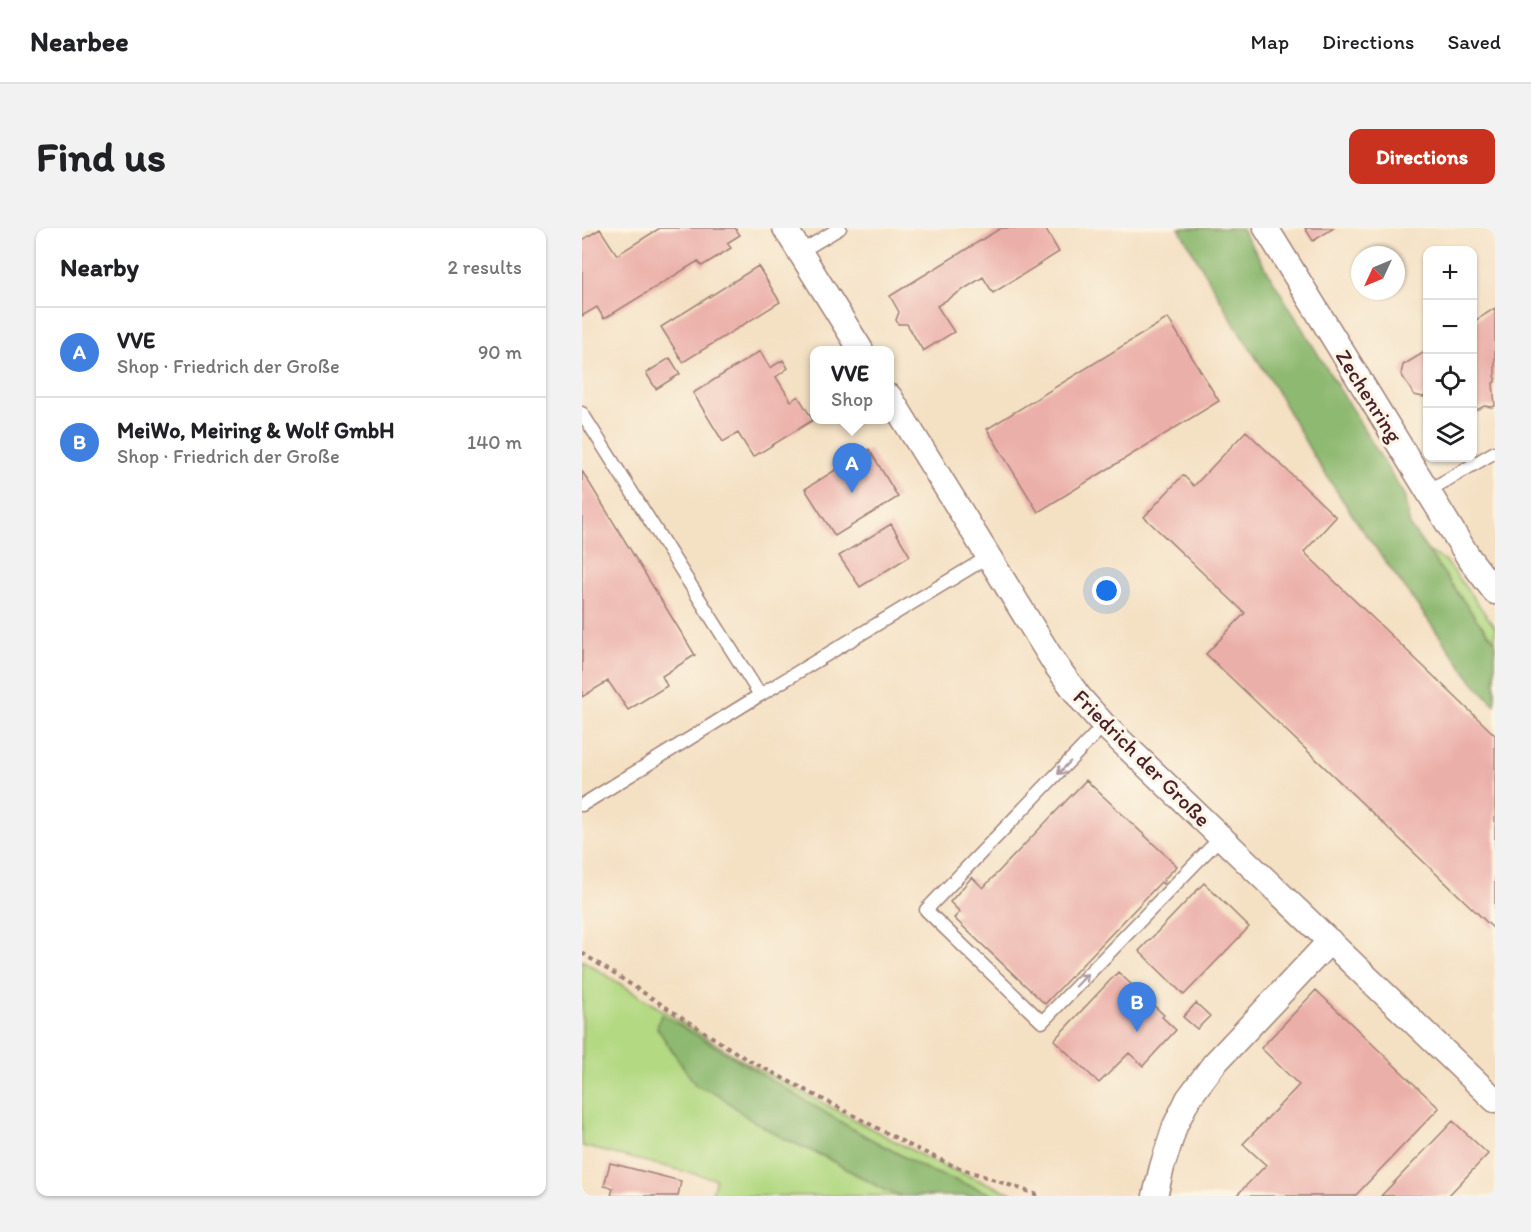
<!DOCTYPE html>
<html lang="en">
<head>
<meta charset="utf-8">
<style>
	body { margin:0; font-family:Itim,sans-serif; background:#f2f2f2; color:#202124 }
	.controls { position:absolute; right:18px; top:18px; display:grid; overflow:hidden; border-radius:12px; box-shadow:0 2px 4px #0004 }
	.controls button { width:54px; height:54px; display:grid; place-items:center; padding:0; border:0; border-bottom:2px solid #e0e0e0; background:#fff; color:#202124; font:30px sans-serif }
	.compass { position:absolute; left:769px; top:18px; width:54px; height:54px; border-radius:50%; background:#fff; box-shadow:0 2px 4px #0004; rotate:226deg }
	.you { position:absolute; left:525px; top:363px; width:21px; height:21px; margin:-15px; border:4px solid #fff; border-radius:50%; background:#1a73e8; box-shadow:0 0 0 9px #1a73e833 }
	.badge { display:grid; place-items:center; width:39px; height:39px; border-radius:50%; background:#c8321e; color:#fff; font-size:20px; font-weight:700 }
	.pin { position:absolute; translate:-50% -50px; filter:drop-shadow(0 2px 3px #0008) }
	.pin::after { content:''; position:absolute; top:32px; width:21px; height:18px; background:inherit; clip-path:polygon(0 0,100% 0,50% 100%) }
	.popup { position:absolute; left:228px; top:118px; width:84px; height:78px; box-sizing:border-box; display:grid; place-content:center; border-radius:12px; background:#fff; filter:drop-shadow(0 2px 4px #0005); font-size:20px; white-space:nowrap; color:#757577 }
	.popup b { font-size:22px; color:#202124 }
	.popup::after { content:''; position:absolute; left:50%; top:100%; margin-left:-12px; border:12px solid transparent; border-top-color:#fff }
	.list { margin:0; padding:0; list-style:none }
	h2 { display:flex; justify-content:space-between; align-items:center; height:78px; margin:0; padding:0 24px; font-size:26px }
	h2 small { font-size:20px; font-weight:400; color:#757577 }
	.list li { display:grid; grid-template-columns:39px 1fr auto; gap:18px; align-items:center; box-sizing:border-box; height:90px; padding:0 24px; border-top:2px solid #e0e0e0 }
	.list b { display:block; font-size:22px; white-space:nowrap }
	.list p { margin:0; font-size:20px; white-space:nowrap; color:#757577 }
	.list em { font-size:20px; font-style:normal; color:#757577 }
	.icon { flex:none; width:33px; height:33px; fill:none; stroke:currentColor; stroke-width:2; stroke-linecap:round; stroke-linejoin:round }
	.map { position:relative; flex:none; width:913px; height:968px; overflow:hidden; border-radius:12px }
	header { display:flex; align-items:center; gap:36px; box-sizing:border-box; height:84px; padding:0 30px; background:#fff; border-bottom:2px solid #e0e0e0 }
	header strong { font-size:28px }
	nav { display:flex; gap:33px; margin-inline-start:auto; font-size:21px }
	.intro { display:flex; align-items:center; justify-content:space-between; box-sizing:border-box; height:144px; padding:0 36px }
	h1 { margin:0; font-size:42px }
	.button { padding:15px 27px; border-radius:12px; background:#c8321e; color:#fff; font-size:21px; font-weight:700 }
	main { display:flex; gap:36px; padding:0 36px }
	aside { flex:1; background:#fff; border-radius:12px; box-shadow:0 2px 4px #0004 }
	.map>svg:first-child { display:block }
	.green { fill:#b3d983; stroke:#7e7c57; stroke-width:1.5 }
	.forest { fill:#8eb971; stroke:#6c6c4e; stroke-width:1.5 }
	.building { fill:#ebafa9 }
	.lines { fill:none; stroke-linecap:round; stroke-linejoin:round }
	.lane-casing { stroke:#9f8077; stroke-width:15 }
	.street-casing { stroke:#9f8077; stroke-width:27 }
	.path { stroke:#9f8077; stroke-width:4; stroke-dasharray:4.5 4.5; stroke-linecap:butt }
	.lane { stroke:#fff; stroke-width:12 }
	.street { stroke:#fff; stroke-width:24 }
	.oneway { stroke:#ae9aa0 }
	.labels { text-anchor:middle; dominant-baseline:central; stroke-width:6; stroke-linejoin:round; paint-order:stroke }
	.street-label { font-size:22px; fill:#4a1f2b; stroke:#fcf5e5 }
</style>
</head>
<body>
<header>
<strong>Nearbee</strong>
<nav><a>Map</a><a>Directions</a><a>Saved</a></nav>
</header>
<div class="intro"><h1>Find us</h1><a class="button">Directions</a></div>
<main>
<aside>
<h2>Nearby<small>2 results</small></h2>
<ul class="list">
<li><span class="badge" style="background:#3f7fe0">A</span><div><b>VVE</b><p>Shop · Friedrich der Große</p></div><em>90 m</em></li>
<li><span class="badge" style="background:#3f7fe0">B</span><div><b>MeiWo, Meiring &amp; Wolf GmbH</b><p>Shop · Friedrich der Große</p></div><em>140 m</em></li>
</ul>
</aside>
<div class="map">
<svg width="913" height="968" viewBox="0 0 913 968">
	<rect width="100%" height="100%" fill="#fcf5e5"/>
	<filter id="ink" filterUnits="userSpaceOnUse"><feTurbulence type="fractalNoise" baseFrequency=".0167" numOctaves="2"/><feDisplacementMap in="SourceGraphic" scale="12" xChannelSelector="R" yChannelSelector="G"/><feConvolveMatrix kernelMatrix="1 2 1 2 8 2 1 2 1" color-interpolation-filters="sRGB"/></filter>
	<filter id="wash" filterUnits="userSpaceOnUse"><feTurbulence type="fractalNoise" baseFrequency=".008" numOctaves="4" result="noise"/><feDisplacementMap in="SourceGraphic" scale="24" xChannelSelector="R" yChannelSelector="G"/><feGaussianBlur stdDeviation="1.35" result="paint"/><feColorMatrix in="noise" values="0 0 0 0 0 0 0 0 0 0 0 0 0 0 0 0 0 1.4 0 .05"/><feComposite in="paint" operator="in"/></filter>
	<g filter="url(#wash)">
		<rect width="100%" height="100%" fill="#f4e0c3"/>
		<path class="green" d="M 844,322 L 864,333 L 913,399 L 913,413 L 895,392 Z
			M 0,732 L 158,831 L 354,935 L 437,968 L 415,968 L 346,942 L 274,903 L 114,858 L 136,866 L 166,890 L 201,910 L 243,929 L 304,963 L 320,968 L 129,968 L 134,951 L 0,918 Z"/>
		<path class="forest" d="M 597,0 L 659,0 L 822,267 L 828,298 L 895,392 L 913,413 L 913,477 L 891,454 L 777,297 L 731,227 L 688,151 L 657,104 Z
			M 79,786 L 274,903 L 346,942 L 415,968 L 320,968 L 304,963 L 243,929 L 201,910 L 166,890 L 136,866 L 114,858 L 75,800 Z"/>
		<g id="blocks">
			<path class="building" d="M 78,0 L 153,0 L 158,7 L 145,15 L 149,20 L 120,38 L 116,33 L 22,91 L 15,79 L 0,88 L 0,12 L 18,1 L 35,27 Z
				M 419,0 L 463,0 L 477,24 L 411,65 L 401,49 L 355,78 L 372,104 L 341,123 L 325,96 L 316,96 L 314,92 L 317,84 L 308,68 Z
				M 723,0 L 752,0 L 731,13 Z
				M 176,38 L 198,74 L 101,134 L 79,99 Z
				M 913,80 L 913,154 L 911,155 L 913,178 L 910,179 L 902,178 L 891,184 L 891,94 Z
				M 586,90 L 637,173 L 456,284 L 405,201 Z
				M 846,122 L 846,166 L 841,169 L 832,167 L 819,146 L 821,137 Z
				M 178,123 L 188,140 L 201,132 L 206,140 L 194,149 L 209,173 L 216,168 L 231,192 L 171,229 L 156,205 L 141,214 L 111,165 Z
				M 88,130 L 98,146 L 74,161 L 64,145 Z
				M 664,203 L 754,289 L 722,324 L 913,507 L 913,702 L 624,426 L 663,385 L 562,289 L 601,247 L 612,258 Z
				M 287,221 L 316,269 L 253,308 L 223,261 Z
				M 0,243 L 113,427 L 80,448 L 85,458 L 46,482 L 26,453 L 0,469 Z
				M 309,296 L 328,328 L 278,359 L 257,328 Z
				M 504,552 L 595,638 L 581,652 L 583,653 L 581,656 L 579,654 L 576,657 L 463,776 L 372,690 L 378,684 L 368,674 L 390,649 L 401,660 Z
				M 622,655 L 667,699 L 602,767 L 557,723 Z
				M 536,744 L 582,787 L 580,789 L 594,802 L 561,838 L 547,825 L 517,855 L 472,812 Z
				M 734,762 L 857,880 L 773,968 L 654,968 L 684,937 L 661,916 L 717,857 L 679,820 Z
				M 614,775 L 628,788 L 615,801 L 601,789 Z
				M 871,893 L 906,926 L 866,968 L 799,968 Z
				M 28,935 L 99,953 L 96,968 L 29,968 L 31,960 L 22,958 Z"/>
		</g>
	</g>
	<g filter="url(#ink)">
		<use href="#blocks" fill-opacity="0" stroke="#9f8077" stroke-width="1.5"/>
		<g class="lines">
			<defs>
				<path id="lane" d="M 218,24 L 258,0
					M 0,185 L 178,467 L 406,329
					M 846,263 L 913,224
					M 522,497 L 344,682 L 460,794 L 639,609
					M 0,577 L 178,467"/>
				<path id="street" d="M 203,0 L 279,122
					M 684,0 L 887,330 L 913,364
					M 308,169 L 473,436 L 498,470 L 522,497 L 913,872
					M 573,968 L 580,939 L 593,898 L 606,871 L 632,836 L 748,713"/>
			</defs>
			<use href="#lane" class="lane-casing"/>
			<use href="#street" class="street-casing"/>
			<path class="path" d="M 0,725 L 161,829 L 331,919 L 372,938 L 459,968"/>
			<use href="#lane" class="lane"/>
			<use href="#street" class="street"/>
		</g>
		<defs><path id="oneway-shaft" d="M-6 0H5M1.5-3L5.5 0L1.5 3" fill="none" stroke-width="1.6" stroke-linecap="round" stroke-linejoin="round" transform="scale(1.5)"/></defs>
		<g class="oneway">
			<use href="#oneway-shaft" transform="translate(482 540) rotate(134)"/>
			<use href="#oneway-shaft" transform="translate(500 752) rotate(-46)"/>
		</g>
	</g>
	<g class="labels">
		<g class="street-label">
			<text transform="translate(787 168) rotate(58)">Zechenring</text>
			<text transform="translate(560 530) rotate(45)">Friedrich der Große</text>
		</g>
	</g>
</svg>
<div class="controls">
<button>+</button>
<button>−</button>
<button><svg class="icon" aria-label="locate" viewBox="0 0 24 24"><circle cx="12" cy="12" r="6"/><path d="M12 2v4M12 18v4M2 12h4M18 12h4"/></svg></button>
<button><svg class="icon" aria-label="layers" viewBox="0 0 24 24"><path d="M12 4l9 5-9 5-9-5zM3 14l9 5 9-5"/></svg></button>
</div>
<svg class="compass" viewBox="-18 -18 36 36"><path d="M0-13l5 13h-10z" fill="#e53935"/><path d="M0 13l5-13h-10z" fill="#757577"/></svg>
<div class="you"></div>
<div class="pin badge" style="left:270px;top:265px;background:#3f7fe0">A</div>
<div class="popup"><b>VVE</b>Shop</div>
<div class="pin badge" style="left:555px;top:804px;background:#3f7fe0">B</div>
</div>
</main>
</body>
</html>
